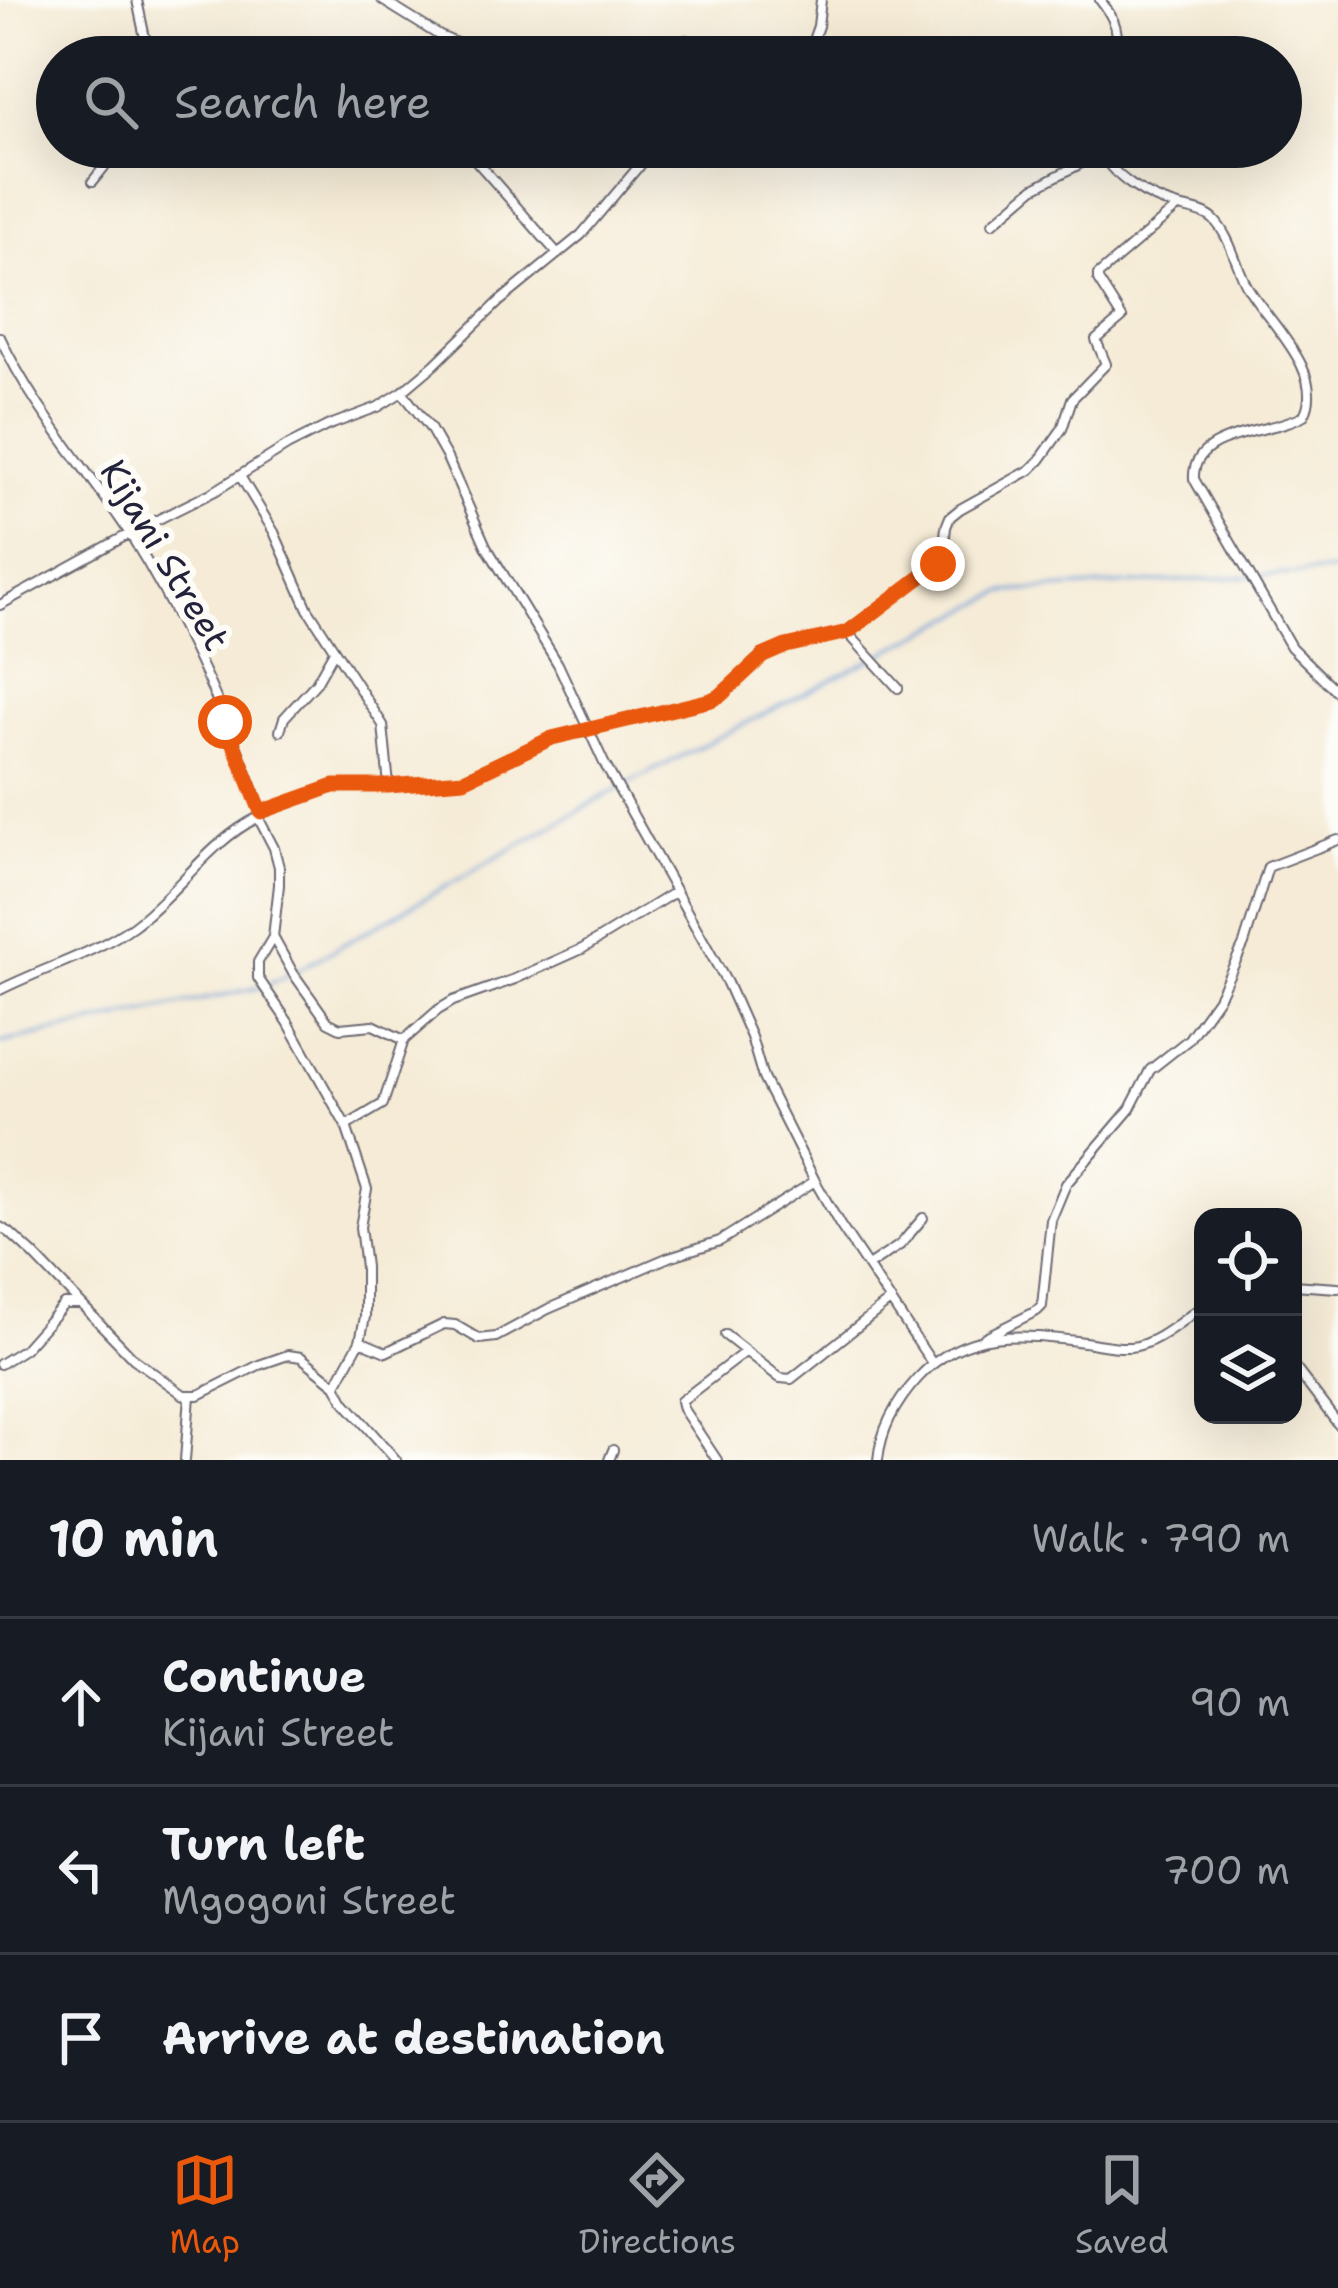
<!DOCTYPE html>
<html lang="en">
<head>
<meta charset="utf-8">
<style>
	body { margin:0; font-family:"Shantell Sans",sans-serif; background:#242831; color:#f1f3f6 }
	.controls { position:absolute; right:36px; bottom:36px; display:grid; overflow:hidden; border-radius:24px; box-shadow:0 12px 48px #0002 }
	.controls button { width:108px; height:108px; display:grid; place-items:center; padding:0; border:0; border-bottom:3px solid #363941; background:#171b24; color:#f1f3f6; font:60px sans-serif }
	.stop { position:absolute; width:36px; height:36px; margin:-27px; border:9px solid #ea580c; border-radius:50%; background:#fff }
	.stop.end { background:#ea580c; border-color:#fff; box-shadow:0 3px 12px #0008 }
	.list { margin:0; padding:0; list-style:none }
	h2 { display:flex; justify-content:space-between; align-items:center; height:156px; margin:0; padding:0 48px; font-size:51px }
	h2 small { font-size:39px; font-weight:400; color:#9ea1a6 }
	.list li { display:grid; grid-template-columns:78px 1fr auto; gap:36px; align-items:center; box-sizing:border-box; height:168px; padding:0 48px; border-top:3px solid #363941 }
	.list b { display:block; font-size:45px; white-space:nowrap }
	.list p { margin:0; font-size:39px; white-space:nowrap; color:#9ea1a6 }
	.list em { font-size:39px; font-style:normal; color:#9ea1a6 }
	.icon { flex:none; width:66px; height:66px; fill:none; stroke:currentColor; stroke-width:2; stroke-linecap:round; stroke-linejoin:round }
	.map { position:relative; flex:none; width:1338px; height:1460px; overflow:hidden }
	.search { position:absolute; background:#171b24; box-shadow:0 12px 48px #0002; left:36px; right:36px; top:36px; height:132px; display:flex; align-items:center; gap:30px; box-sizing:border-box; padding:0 42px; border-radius:66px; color:#9ea1a6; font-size:45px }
	.sheet { height:660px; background:#171b24 }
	nav { display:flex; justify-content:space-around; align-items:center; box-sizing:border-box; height:168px; border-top:3px solid #363941; background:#171b24; font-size:33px; color:#9ea1a6 }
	nav a { display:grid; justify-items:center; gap:6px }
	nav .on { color:#ea580c }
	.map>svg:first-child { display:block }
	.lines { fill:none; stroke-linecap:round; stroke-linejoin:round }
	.stream { stroke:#6c9dd6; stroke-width:3 }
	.minor-casing { stroke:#6c6871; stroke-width:12 }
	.minor { stroke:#fff; stroke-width:8 }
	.route { stroke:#ea580c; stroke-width:15 }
	.labels { text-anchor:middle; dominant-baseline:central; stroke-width:12; stroke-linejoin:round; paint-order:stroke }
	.street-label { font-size:36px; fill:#22223b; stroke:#fdfcf7 }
</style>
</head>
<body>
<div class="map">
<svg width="1338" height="1460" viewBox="0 0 1338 1460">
	<rect width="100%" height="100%" fill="#fdfcf7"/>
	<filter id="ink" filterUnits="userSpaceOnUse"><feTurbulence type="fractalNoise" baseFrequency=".00833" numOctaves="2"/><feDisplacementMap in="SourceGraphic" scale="24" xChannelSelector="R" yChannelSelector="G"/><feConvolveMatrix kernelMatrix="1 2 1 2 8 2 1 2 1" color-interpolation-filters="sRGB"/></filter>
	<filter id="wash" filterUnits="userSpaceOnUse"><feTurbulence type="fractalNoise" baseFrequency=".004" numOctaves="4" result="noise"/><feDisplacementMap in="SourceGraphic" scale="48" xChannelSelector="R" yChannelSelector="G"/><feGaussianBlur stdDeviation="2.7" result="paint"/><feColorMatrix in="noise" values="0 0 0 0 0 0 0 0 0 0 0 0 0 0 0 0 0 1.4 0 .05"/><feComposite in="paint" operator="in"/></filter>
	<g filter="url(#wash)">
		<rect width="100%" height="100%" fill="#f5ebd6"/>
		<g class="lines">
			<path class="stream" d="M 0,1043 L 262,987 L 293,973 L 619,788 L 1003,592 L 1338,571"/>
		</g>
	</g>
	<g filter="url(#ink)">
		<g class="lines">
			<defs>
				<path id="minor" d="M 137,0 L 149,57
					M 382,0 L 440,36 L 489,57
					M 1100,0 C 1116,20 1120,32 1115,57
					M 447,57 L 456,45
					M 666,57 L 686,40
					M 807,57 L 818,26 L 821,0
					M 464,147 L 558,254
					M 621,147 L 639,167
					M 1099,147 C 1110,177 1149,199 1179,207 C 1190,210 1204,211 1213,219 C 1230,235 1236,266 1247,286 C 1267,321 1327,373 1304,415 C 1273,434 1191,430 1194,479 L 1291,647 L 1338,693
					M 93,181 L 120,147
					M 993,223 L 1034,188 L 1101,153
					M 0,337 C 33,410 89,470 132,537 C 185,623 227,716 261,812
					M 402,392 L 430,428 L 447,458 L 486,546 L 558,664 L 604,763 L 727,983 L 751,1037 L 763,1078 L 815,1181 L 840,1225 L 932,1363
					M 240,476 L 274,532 L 308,609 L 383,725 L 389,786
					M 0,605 L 129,534 L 215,491 L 287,446 L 327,426 L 378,407 L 402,392 L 434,365 L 500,301 L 581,235 L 655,147
					M 847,632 L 898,688
					M 280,731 L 284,718 L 316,683 L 334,651
					M 273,937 L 293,973 L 328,1022 L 340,1028 L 373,1025 L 404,1040
					M 0,990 C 43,968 94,954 133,926 C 178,893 208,842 259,817
					M 346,1126 L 383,1104 L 404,1040 L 438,1010 L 453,1001 L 515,979 L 582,949 L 675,892
					M 0,1227 L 9,1232 L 33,1254 L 134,1359 L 184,1395 L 199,1395 L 259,1365 L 288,1355 L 301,1357 L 336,1385
					M 868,1266 L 900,1245 L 923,1218
					M 1293,1285 L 1338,1288
					M 725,1335 L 780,1378 L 791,1379 L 891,1300
					M 985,1337 L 1037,1311 L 1042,1306 L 1051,1220 L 1066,1184 L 1130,1109 L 1150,1070 L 1188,1040 L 1218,998 L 1244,944 L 1268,867 L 1338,840
					M 360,1341 L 386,1352 L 444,1324 L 455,1325 L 479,1339 L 496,1337 L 548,1309 L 669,1257 L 720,1241 L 815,1181
					M 0,1364 L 24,1349 L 64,1304 L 81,1304
					M 1293,1365 L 1338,1424
					M 185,1460 L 190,1396
					M 396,1460 L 345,1402 L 336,1385 L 360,1341 L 365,1317 L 365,1267 L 360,1227 L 367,1189 L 346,1126 L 288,1022 L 258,978 L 258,962 L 273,937 L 279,885 L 279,867 L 274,848 L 260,821 L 261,812 L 334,786 L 389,786 L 463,780 L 552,738 L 711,700 L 721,695 L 763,655 L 786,646 L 847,632 L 938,564 L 943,555 L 946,527 L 950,517 L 960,509 L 1030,470 L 1040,460 L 1062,429 L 1072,399 L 1106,364 L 1096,340 L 1122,318 L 1098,280 L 1098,275 L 1178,207
					M 609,1460 L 613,1450
					M 717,1460 L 683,1409 L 681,1401 L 745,1352
					M 878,1460 C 881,1428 897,1401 918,1378 C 965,1327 1021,1334 1084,1342 C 1099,1344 1115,1348 1130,1347 C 1156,1345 1182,1320 1203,1306"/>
			</defs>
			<use href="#minor" class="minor-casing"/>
			<use href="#minor" class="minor"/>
		</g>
	</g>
	<g class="lines" filter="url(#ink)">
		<path class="route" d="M 225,722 L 261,812 L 334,786 L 388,786 L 464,780 L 552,738 L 711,700 L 721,695 L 763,656 L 786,646 L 848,632 L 938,564"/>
	</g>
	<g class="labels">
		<g class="street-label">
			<text transform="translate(165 555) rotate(59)">Kijani Street</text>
		</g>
	</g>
</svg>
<div class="controls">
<button><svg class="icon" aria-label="locate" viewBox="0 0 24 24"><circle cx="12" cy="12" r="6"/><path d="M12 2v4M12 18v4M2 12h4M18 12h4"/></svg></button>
<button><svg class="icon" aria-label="layers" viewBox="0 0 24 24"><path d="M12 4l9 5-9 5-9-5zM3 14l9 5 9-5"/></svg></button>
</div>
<div class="stop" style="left:225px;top:722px"></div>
<div class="stop end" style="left:938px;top:564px"></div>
<div class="search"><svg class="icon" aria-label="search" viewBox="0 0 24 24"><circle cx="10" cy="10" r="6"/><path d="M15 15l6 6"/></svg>Search here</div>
</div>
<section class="sheet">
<h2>10 min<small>Walk · 790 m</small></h2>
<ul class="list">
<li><svg class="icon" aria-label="ahead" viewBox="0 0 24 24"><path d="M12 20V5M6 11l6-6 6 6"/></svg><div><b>Continue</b><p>Kijani Street</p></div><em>90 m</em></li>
<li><svg class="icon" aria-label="left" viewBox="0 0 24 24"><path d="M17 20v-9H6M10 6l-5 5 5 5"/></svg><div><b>Turn left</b><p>Mgogoni Street</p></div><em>700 m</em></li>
<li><svg class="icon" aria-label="arrive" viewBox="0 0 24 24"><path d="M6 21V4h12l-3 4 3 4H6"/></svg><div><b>Arrive at destination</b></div></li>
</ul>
</section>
<nav>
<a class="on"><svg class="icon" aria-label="map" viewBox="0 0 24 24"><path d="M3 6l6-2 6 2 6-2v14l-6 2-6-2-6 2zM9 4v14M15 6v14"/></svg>Map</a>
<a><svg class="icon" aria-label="directions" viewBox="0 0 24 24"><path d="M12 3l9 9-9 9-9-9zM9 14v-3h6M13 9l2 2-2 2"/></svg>Directions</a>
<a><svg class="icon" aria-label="saved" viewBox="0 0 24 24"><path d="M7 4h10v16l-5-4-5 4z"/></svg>Saved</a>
</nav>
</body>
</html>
